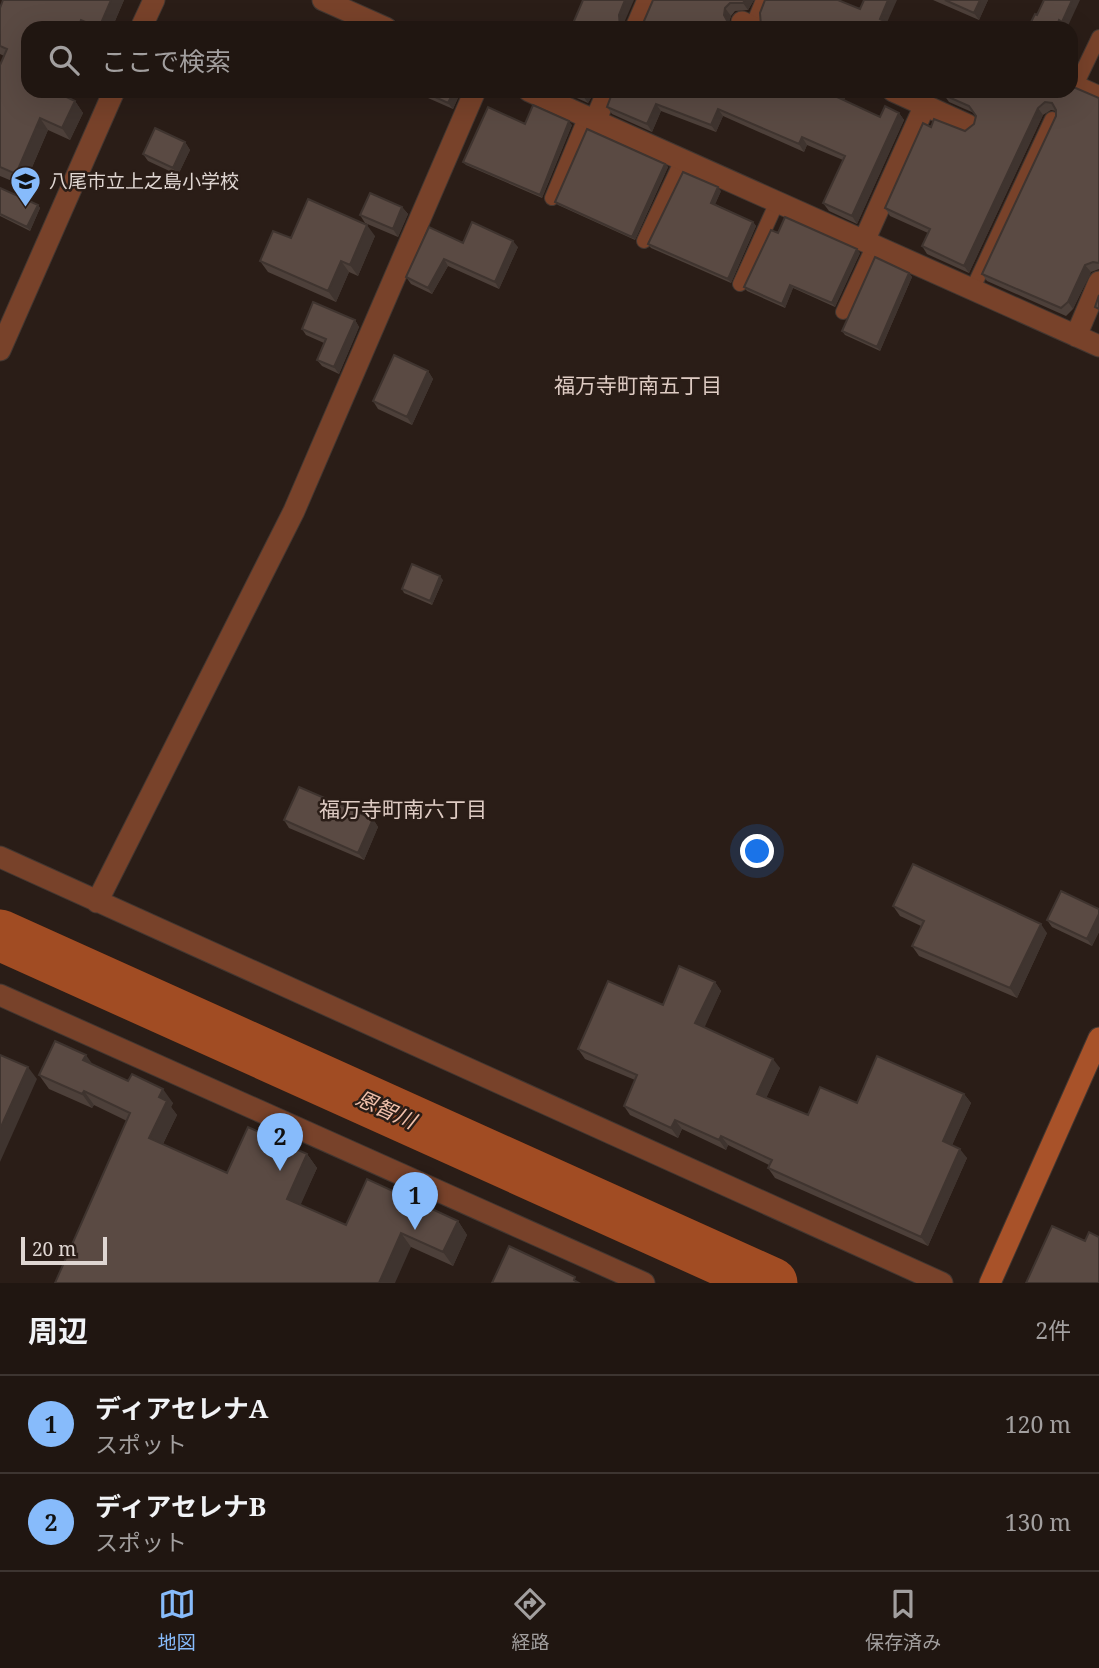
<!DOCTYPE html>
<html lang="ja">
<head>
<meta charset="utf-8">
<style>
	body { margin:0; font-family:"Noto Serif","Noto Sans JP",serif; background:#281f1a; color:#f1f3f6 }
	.scale { position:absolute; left:21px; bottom:18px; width:86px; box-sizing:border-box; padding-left:7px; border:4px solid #dfd6d2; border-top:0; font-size:19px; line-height:24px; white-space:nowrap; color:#dfd6d2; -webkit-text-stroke:5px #2a1d17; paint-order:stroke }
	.you { position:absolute; left:758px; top:852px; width:24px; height:24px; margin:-18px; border:5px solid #fff; border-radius:50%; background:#1a73e8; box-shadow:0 0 0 10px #1a73e833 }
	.badge { display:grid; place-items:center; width:46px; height:46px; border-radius:50%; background:#87bbfb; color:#111; font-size:23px; font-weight:700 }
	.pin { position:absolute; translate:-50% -58px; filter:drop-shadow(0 2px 4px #0008) }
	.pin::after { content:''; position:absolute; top:37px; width:24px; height:21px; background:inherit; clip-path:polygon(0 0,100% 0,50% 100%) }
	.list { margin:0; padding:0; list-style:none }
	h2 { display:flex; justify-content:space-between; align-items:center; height:91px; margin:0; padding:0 28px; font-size:30px }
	h2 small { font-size:23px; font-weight:400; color:#a29f9f }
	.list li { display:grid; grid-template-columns:46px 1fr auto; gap:21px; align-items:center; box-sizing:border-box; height:98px; padding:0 28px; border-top:2px solid #3d3531 }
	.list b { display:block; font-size:26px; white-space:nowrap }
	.list p { margin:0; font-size:23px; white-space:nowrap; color:#a29f9f }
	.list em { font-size:23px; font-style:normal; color:#a29f9f }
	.icon { flex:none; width:38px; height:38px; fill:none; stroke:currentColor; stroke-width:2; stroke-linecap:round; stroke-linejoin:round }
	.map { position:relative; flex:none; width:1099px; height:1283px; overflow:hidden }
	.search { position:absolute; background:#201611; box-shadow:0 7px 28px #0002; left:21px; right:21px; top:21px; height:77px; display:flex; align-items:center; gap:18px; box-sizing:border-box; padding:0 24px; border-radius:21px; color:#a29f9f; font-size:26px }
	.sheet { height:287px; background:#201611 }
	nav { display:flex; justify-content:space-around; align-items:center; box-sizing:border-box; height:98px; border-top:2px solid #3d3531; background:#201611; font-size:19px; color:#a29f9f }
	nav a { display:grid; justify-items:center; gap:4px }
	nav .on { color:#87bbfb }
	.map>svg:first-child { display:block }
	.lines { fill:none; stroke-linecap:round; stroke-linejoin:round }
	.river { stroke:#a14c23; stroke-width:51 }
	.lane-casing { stroke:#433731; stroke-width:16 }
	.street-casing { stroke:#433731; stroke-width:23 }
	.secondary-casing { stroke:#433731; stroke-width:23 }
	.lane { stroke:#78422a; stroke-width:14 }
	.street { stroke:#78422a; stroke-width:21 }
	.secondary { stroke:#a85229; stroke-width:21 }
	.wall { fill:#4d403a }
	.shaded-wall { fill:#3f342f }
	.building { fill:#5a4a43; stroke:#3f342f; stroke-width:2 }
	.labels { text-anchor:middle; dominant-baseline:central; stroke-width:5; stroke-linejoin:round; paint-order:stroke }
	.poi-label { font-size:19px; fill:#dfd6d2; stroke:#2a1d17; text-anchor:start }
	.neighbourhood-label { font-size:21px; fill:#decbc3; stroke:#2a1d17 }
	.water-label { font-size:21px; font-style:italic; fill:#f1c1ac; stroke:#2a1d17 }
</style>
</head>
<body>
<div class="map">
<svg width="1099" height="1283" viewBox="0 0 1099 1283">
	<rect width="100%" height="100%" fill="#2a1d17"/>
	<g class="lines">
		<path class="river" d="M 0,935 L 772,1283"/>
		<defs>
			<path id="lane" d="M 752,27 L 763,0
				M 1099,37 L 1077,83 L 1099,93
				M 552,198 L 586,116
				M 644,241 L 682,160
				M 740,284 L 777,202
				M 972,290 L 1052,119
				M 843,312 L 874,245"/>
			<path id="street" d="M 323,0 L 386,28
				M 742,22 L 754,28
				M 141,28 L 154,0
				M 636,28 L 648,0
				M 529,91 L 1099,346
				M 893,91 L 968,125
				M 595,121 L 608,91
				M 864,241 L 925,105
				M 1076,336 L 1099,282
				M 0,350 L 114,91
				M 0,857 L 942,1283
				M 97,902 L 294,511 L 475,91
				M 0,995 L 644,1283"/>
			<path id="secondary" d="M 990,1283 L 1099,1038"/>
		</defs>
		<use href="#lane" class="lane-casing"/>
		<use href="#street" class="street-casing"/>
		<use href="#secondary" class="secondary-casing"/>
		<use href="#lane" class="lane"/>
		<use href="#street" class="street"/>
		<use href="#secondary" class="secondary"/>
	</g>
	<path class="wall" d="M 3,0 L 124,0 L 112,28 L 28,28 L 28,91 L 64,91 L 63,95 L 75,101 L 83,113 L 70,140 L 48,130 L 24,186 L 0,176 L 0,65 L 4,56 L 0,54 L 0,8 Z
		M 653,0 L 754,0 L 748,10 L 735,11 L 731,16 L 729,22 L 643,26 Z
		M 933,0 L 988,0 L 979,20 Z
		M 412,91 L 461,91 L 453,109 Z
		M 561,91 L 595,91 L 588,103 Z
		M 613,91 L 848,91 L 844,100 L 880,117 L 899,113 L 904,120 L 857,224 L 829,211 L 823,203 L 843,160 L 807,145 L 804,152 L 723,116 L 716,132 L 661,111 L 652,132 L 612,114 L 607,107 Z
		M 944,95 L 1099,98 L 1099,269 L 1091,272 L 1073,309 L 1066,316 L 987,281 L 982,274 L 1056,116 L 1056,111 L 1051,110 L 1043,115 L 969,273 L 927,254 L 922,246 L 928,233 L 890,216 L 885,208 L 931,127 L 965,131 L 974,124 L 976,116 L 974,113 L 949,102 Z
		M 525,124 L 572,125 L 542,198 L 466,165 L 463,162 Z
		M 185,142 L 190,150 L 178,175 L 148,161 L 143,154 Z
		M 665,164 L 668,167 L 635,240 L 558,205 L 555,202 Z
		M 0,188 L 38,205 L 40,208 L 30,231 L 0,216 Z
		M 721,191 L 715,204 L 753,222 L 756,226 L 731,283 L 651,248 L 648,244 Z
		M 402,207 L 408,214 L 398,237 L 365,223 L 360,215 Z
		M 778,233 L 860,253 L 835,307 L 793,288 L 785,308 L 747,291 L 744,287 Z
		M 375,236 L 358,276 L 349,272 L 336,302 L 268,272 L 260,261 L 291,238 Z
		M 463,243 L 518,247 L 499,289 L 448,266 L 432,294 L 411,284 L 406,277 Z
		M 909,273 L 912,277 L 880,351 L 845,335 L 842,331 Z
		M 355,320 L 359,327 L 339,374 L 322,366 L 317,360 L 324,343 L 306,335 L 302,329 Z
		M 428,371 L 433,379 L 412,425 L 378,409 L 373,401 Z
		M 443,580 L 432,605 L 404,593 L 402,589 Z
		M 373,819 L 378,827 L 364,860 L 289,828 L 284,820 Z
		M 893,906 L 1047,933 L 1017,998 L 919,956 L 912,946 L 921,926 L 900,916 Z
		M 1099,909 L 1099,932 L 1092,946 L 1052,927 L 1047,920 Z
		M 715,982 L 721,991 L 704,1027 L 780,1068 L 766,1098 L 808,1115 L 857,1103 L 964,1094 L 971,1103 L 952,1145 L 967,1158 L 928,1246 L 775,1178 L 768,1168 L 769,1165 L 728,1145 L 726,1150 L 682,1129 L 678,1138 L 630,1115 L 624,1106 L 635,1080 L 585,1059 L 578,1049 L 663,1005 Z
		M 93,1065 L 173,1103 L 171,1107 L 177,1115 L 163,1144 L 227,1173 L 307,1154 L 317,1168 L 300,1205 L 346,1225 L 458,1221 L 467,1235 L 453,1266 L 411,1247 L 55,1283 L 127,1121 L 94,1105 L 92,1108 L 49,1089 L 39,1075 Z"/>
	<path class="shaded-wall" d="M 111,0 L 124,0 L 112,28 L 99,28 Z
		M 625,0 L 634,0 L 624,23 L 624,28 L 620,28 L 619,15 Z
		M 745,0 L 754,0 L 748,10 L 743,3 Z
		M 888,0 L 897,0 L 885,27 L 880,19 Z
		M 980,0 L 988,0 L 979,20 L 974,13 Z
		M 1072,0 L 1080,0 L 1067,28 L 1066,28 L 1062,22 Z
		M 725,8 L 731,16 L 729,22 L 732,28 L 724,15 Z
		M 81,20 L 86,28 L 78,28 Z
		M 1059,20 L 1064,28 L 1056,28 Z
		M 52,91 L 64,91 L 60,102 Z
		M 454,91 L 461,91 L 453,109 L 448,103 Z
		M 586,91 L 595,91 L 588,103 L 583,96 Z
		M 840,91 L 848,91 L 842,104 L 837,97 Z
		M 75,101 L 83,113 L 70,140 L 62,128 Z
		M 656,104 L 661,111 L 652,132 L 647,124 Z
		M 1038,108 L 1043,115 L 969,273 L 964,266 Z
		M 718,109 L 723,116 L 716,132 L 711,125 Z
		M 899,113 L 904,120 L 857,224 L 852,216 Z
		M 40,118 L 48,130 L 24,186 L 16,174 Z
		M 569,121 L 572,125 L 542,198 L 540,195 Z
		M 802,137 L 807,145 L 804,152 L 799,144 Z
		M 185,142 L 190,150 L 178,175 L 173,168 Z
		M 665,164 L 668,167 L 635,240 L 632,237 Z
		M 718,187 L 721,191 L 714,207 L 711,203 Z
		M 38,205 L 40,208 L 30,231 L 27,227 Z
		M 402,207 L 408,214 L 398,237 L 393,229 Z
		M 753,222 L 756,226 L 731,283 L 728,279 Z
		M 367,225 L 375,236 L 358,276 L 350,265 Z
		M 513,241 L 518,247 L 499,289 L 495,282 Z
		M 857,249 L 860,253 L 835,307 L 832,303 Z
		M 444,259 L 448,266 L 432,294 L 428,288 Z
		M 341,261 L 349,272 L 336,302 L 328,291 Z
		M 1085,265 L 1091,272 L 1073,309 L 1068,302 Z
		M 909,273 L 912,277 L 880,351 L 877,347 Z
		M 790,285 L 793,288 L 785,308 L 782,304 Z
		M 355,320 L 359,327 L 339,374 L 334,367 Z
		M 428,371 L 433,379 L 412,425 L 407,417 Z
		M 440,576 L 443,580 L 432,605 L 430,601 Z
		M 373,819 L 378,827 L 364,860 L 358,853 Z
		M 1099,914 L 1099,932 L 1092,946 L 1087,939 Z
		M 1041,924 L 1047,933 L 1017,998 L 1010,988 Z
		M 715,982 L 721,991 L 702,1033 L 695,1023 Z
		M 86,1055 L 96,1069 L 83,1060 Z
		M 773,1059 L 780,1068 L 764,1103 L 757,1094 Z
		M 28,1067 L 37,1079 L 0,1162 L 0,1129 Z
		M 163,1089 L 173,1103 L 171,1107 L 177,1115 L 159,1152 L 149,1138 L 159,1097 Z
		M 84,1091 L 94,1105 L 92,1108 L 82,1094 Z
		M 964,1094 L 971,1103 L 950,1150 L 943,1141 Z
		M 675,1120 L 682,1129 L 678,1138 L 671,1128 Z
		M 721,1136 L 728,1145 L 726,1150 L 719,1140 Z
		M 960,1149 L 967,1158 L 928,1246 L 921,1237 Z
		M 307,1154 L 317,1168 L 297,1213 L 287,1199 Z
		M 458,1221 L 467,1235 L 453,1266 L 443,1252 Z
		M 401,1233 L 411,1247 L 395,1283 L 379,1283 Z"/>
	<path class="building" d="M 3,0 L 111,0 L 99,28 L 81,20 L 78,28 L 28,28 L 28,91 L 54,91 L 75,101 L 62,128 L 40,118 L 16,174 L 0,167 L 0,65 L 7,49 L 0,46 L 0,8 Z
		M 583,0 L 625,0 L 619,15 L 620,28 L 571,28 Z
		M 653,0 L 745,0 L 743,3 L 730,3 L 725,8 L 724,15 L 730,26 L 735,28 L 641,28 Z
		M 765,0 L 838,0 L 860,9 L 864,0 L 888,0 L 880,19 L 899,28 L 759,28 L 761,26 L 760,13 Z
		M 945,0 L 980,0 L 974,13 Z
		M 1044,0 L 1072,0 L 1062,22 L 1059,20 L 1056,28 L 1028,28 L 1035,14 L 1037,15 Z
		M 1071,86 L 1099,98 L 1099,263 L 1093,262 L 1085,265 L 1068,302 L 1061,308 L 982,274 L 1056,116 L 1056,110 L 1052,103 L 1045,102 L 1038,108 L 964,266 L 922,246 L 930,229 L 885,208 L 923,123 L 931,127 L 934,119 L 965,131 L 974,124 L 976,116 L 969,106 L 944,95 L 946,91 L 1071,91 Z
		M 422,91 L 454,91 L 448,103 Z
		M 572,91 L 586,91 L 583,96 Z
		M 613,91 L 840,91 L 837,97 L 880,117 L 885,106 L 899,113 L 852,216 L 823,203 L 845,156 L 802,137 L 799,144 L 718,109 L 711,125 L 656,104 L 647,124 L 607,107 Z
		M 533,105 L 569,121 L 540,195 L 463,162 L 488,107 L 525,124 Z
		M 155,128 L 185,142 L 173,168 L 143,154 Z
		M 587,129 L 665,164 L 632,237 L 555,202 Z
		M 683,172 L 718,187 L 711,203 L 753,222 L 728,279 L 648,244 Z
		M 0,188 L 38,205 L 27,227 L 0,214 Z
		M 370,193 L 402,207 L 393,229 L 360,215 Z
		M 308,199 L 367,225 L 350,265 L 341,261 L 328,291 L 260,261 L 273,231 L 291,238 Z
		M 785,217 L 857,249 L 832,303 L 790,285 L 782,304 L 744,287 L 771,230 L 778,233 Z
		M 472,222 L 513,241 L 495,282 L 444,259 L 428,288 L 406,277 L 429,227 L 463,243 Z
		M 875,257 L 909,273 L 877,347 L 842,331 Z
		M 1099,295 L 1099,309 L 1095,307 Z
		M 313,302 L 355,320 L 334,367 L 317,360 L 326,339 L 302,329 Z
		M 394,355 L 428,371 L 407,417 L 373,401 Z
		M 412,564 L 440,576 L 430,601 L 402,589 Z
		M 299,787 L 373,819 L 358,853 L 284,820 Z
		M 913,864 L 1041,924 L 1010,988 L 912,946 L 924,921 L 893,906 Z
		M 1061,891 L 1099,909 L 1099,914 L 1087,939 L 1047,920 Z
		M 679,966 L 715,982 L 695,1023 L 773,1059 L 757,1094 L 808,1115 L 820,1087 L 857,1103 L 877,1056 L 964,1094 L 943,1141 L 960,1149 L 921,1237 L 768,1168 L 772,1160 L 721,1136 L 719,1140 L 675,1120 L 671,1128 L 624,1106 L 637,1075 L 578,1049 L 608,981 L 663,1005 Z
		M 55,1041 L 86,1055 L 83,1060 L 128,1081 L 132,1074 L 163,1089 L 159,1097 L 167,1101 L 149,1138 L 227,1173 L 248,1127 L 307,1154 L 287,1199 L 346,1225 L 367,1179 L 458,1221 L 443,1252 L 401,1233 L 379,1283 L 55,1283 L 130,1113 L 84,1091 L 82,1094 L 39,1075 Z
		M 0,1055 L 28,1067 L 0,1129 Z
		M 1052,1226 L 1085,1241 L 1089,1232 L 1099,1237 L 1099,1283 L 1026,1283 Z
		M 509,1246 L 575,1277 L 574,1280 L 579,1283 L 492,1283 Z"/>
	<defs>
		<symbol id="school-pin" viewBox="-11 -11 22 30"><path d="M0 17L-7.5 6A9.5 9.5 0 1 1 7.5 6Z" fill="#87bbfb" stroke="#2a1d17"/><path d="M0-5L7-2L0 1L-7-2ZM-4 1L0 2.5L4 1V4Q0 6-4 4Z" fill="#111"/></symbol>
	</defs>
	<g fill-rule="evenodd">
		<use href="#school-pin" x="8" y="164" width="35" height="47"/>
	</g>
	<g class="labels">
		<g class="poi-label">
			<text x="49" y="181">八尾市立上之島小学校</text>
		</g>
		<g class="neighbourhood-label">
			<text x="638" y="385">福万寺町南五丁目</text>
			<text x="403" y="809">福万寺町南六丁目</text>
		</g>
		<g class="water-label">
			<text transform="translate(386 1109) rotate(24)">恩智川</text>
		</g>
	</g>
</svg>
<div class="scale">20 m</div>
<div class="you"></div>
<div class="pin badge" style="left:415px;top:1230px">1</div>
<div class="pin badge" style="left:280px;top:1171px">2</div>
<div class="search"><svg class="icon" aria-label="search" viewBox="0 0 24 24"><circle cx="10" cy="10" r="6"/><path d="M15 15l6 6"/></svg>ここで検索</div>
</div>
<section class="sheet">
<h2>周辺<small>2件</small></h2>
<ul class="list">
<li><span class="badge">1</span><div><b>ディアセレナA</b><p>スポット</p></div><em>120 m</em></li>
<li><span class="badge">2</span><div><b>ディアセレナB</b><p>スポット</p></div><em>130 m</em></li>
</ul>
</section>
<nav>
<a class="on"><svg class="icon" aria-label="map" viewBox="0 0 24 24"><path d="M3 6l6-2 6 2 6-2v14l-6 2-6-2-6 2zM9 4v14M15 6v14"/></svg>地図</a>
<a><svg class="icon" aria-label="directions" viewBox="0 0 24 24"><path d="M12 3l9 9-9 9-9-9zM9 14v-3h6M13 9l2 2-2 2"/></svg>経路</a>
<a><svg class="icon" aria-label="saved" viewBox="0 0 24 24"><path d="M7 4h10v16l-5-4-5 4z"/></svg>保存済み</a>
</nav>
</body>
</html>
